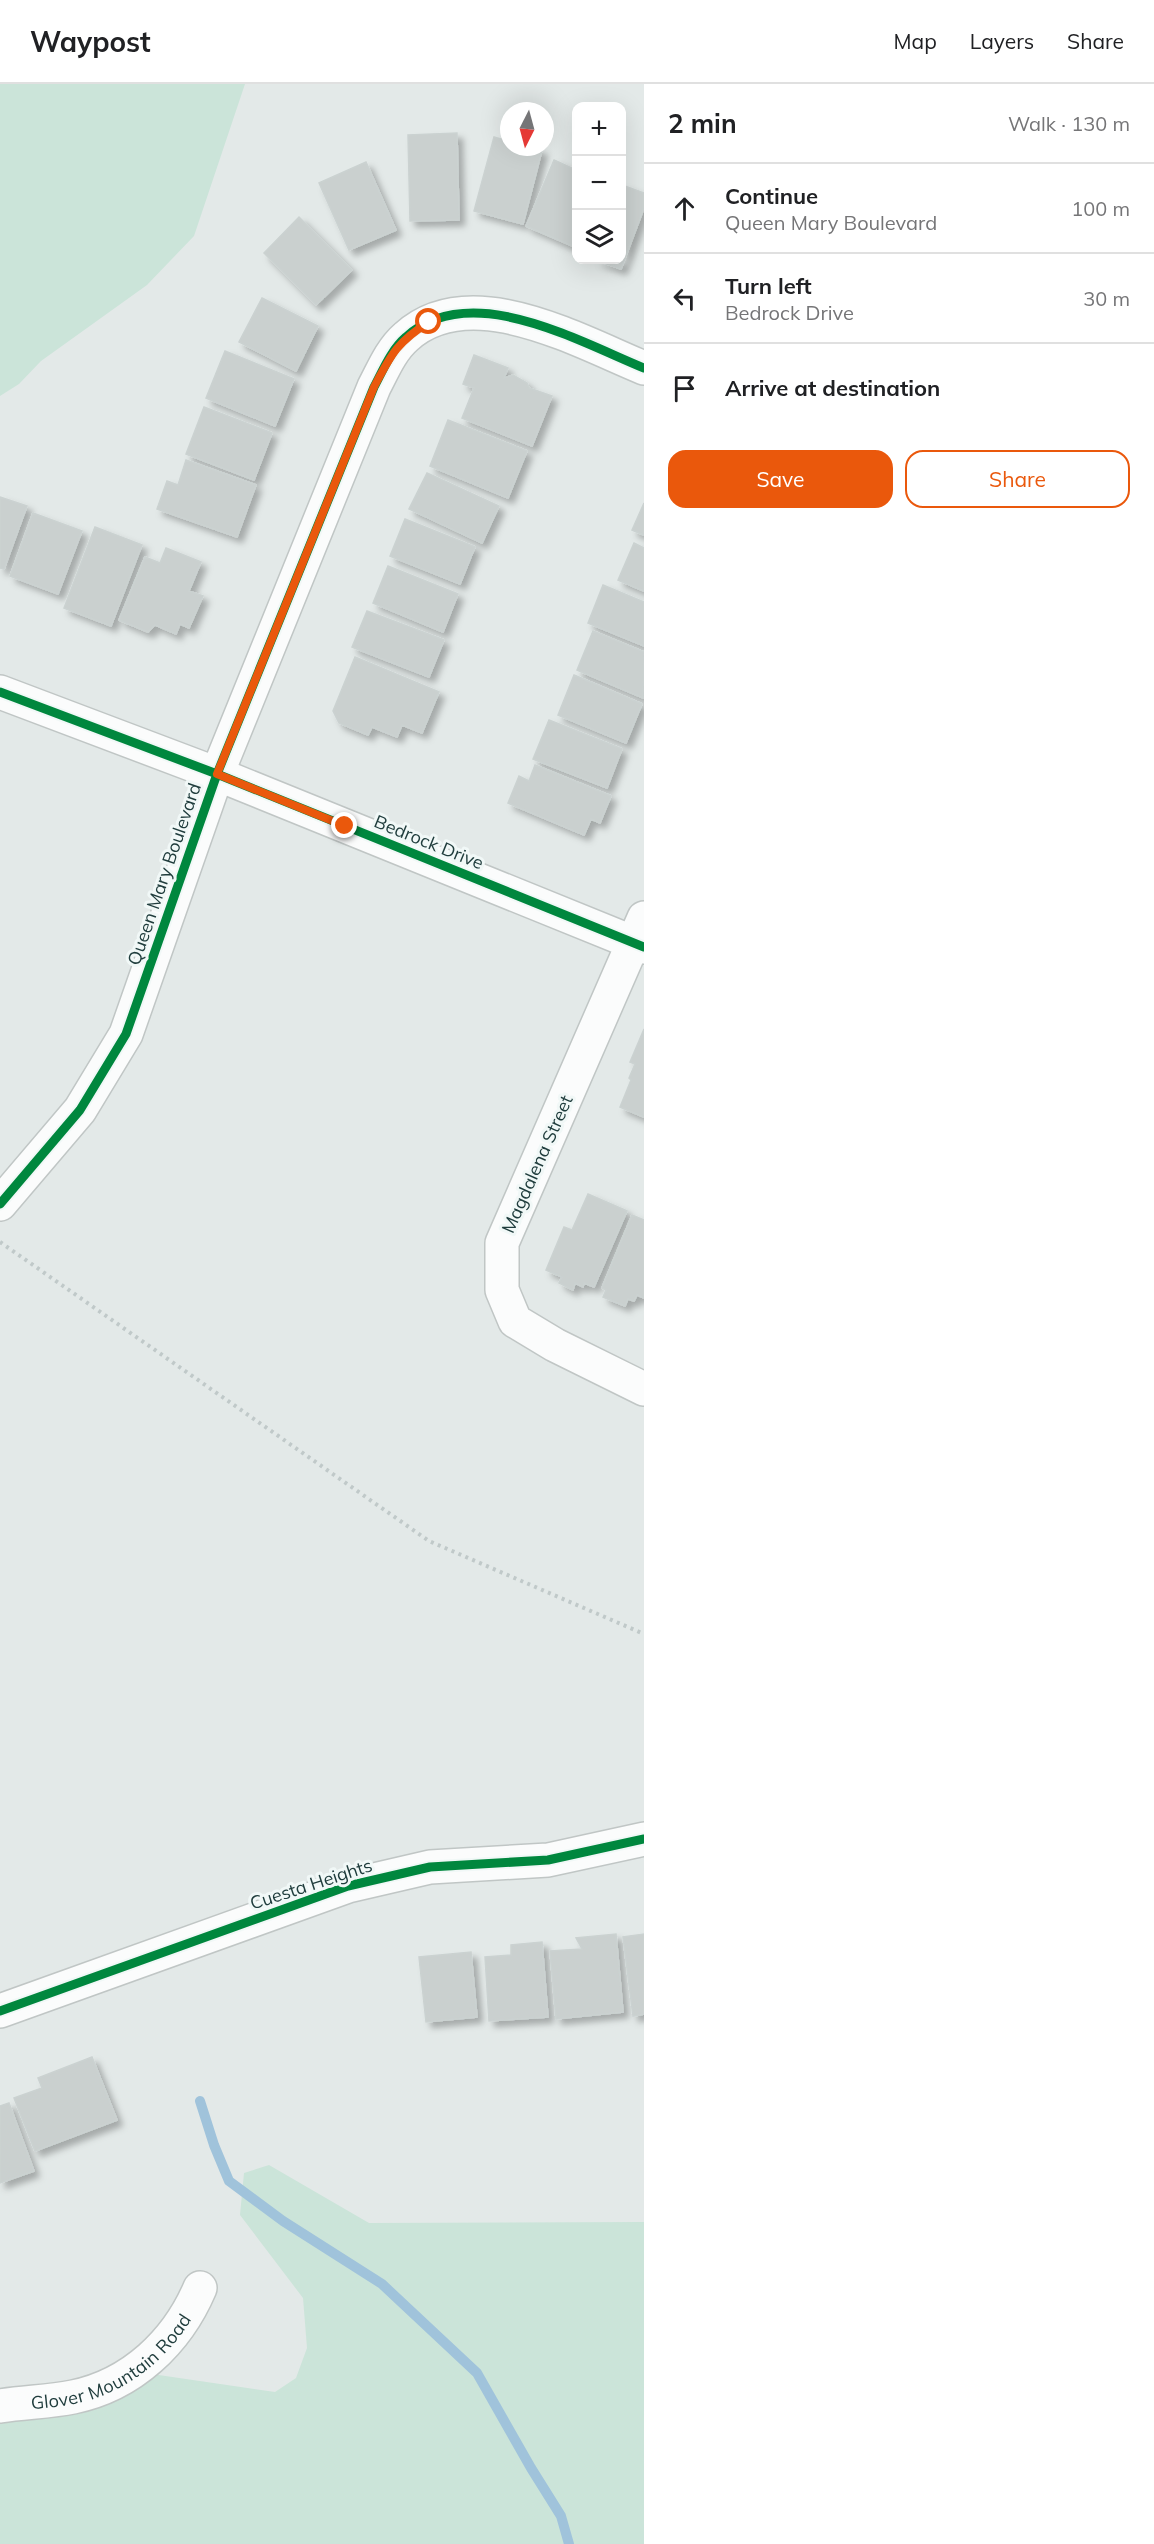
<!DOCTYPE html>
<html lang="en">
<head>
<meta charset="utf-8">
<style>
	body { margin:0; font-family:Mulish,sans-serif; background:#f6f6f6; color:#202124 }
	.controls { position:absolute; right:18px; top:18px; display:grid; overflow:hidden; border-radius:12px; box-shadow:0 6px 24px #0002 }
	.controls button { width:54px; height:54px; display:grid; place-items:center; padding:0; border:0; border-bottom:2px solid #e0e0e0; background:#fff; color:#202124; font:30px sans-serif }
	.compass { position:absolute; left:500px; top:18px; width:54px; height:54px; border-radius:50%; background:#fff; box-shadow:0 6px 24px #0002; rotate:186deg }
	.stop { position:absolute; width:18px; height:18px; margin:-14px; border:4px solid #ea580c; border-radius:50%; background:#fff }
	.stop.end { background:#ea580c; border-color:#fff; box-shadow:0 2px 6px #0008 }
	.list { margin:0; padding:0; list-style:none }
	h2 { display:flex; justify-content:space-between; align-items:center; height:78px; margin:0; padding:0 24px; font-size:26px }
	h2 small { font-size:20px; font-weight:400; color:#757577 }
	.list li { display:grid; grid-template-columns:39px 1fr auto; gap:18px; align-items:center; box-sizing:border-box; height:90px; padding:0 24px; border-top:2px solid #e0e0e0 }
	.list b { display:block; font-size:22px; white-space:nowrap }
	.list p { margin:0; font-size:20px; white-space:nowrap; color:#757577 }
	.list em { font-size:20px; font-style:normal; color:#757577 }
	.actions { display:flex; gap:12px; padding:18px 24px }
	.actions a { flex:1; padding:14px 0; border:2px solid #ea580c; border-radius:18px; text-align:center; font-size:21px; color:#ea580c }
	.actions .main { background:#ea580c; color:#fff }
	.icon { flex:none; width:33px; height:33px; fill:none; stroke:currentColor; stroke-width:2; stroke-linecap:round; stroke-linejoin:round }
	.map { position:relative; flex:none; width:644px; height:2460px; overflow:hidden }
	header { display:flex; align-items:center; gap:36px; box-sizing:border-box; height:84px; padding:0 30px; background:#fff; border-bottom:2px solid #e0e0e0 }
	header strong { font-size:28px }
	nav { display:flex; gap:33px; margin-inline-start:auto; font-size:21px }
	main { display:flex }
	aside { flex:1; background:#fff }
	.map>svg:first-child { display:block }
	.green { fill:#cbe4d9 }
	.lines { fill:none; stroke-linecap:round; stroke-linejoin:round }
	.stream { stroke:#a0c3db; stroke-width:10 }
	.building { fill:#cad0cf; stroke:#cbd2d1; stroke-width:1.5; filter:url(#shadow) }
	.street-casing { stroke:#c0c6c5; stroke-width:36 }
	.path { stroke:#c0c9c9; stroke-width:4; stroke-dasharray:3 4.5; stroke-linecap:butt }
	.street { stroke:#fbfcfc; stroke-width:33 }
	.cycleway-casing { stroke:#f1f8f7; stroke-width:13 }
	.cycleway { stroke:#00873e; stroke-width:9 }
	.route { stroke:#ea580c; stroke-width:8 }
	.labels { text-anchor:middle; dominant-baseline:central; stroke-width:6; stroke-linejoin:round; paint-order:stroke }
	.street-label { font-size:18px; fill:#203d3d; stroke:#f1f8f7 }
</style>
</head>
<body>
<header>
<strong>Waypost</strong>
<nav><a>Map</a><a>Layers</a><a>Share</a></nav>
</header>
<main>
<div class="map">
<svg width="644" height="2460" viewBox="0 0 644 2460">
	<defs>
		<filter id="shadow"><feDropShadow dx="5.5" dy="5.5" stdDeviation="3" flood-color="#0004"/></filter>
	</defs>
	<rect width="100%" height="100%" fill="#e3e9e8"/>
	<path class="green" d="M 0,0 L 245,0 L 194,152 L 147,201 L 41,277 L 19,300 L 0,312 Z
		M 269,2081 L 369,2139 L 644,2138 L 644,2460 L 0,2460 L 0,2308 L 145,2289 L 275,2308 L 296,2294 L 307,2264 L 303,2214 L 240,2131 L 244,2089 Z"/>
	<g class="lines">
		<path class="stream" d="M 200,2017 L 214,2061 L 229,2097 L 283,2137 L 382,2200 L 477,2289 L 531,2384 L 561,2432 L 569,2460"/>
	</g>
	<path class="building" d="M 457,49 L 459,136 L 410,137 L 408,51 Z
		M 494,53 L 509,57 L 509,63 L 531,63 L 542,66 L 523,140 L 474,127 Z
		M 554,76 L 576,86 L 575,163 L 526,142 Z
		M 366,78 L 396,146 L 349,166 L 319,99 Z
		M 622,101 L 644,109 L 644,124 L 621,185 L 596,176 L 622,176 Z
		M 299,133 L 352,186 L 316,221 L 264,169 Z
		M 262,214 L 318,242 L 296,287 L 239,258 Z
		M 225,267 L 294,295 L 275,342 L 206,314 Z
		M 474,271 L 508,284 L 504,294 L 513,291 L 527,299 L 529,304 L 552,312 L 532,362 L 462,334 L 474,304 L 463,300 Z
		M 204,323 L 272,349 L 254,396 L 186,370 Z
		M 448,336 L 527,367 L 508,414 L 430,382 Z
		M 186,376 L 256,401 L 237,453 L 157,425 L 167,397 L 178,401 Z
		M 427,389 L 499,422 L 482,459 L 409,425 Z
		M 0,413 L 27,422 L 4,485 L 0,484 Z
		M 644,419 L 644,451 L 632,446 Z
		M 33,429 L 82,447 L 58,510 L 10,492 Z
		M 405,435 L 475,463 L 460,500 L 390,472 Z
		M 95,443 L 142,461 L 111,542 L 64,524 Z
		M 634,459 L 644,464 L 644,507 L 618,496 Z
		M 166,464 L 201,478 L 189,507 L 203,512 L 189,544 L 180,540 L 176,550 L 155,541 L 148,548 L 119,536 L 145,473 L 160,479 Z
		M 388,482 L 458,510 L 443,548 L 373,519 Z
		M 603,501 L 644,518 L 644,562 L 588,539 Z
		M 367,527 L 444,556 L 429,593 L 352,563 Z
		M 593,547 L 644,568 L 643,614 L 577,586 Z
		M 355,573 L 439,608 L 422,649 L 402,641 L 397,653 L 372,643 L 368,651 L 339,639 L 333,627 Z
		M 574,591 L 642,620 L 626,659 L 558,631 Z
		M 549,636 L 622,665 L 607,704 L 533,675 Z
		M 535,681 L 611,712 L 600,739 L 591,735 L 584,751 L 508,719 L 519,692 L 529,697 Z
		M 644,945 L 644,1033 L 620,1023 L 631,996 L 629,994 L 635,980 L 630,978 Z
		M 588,1110 L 627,1127 L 594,1203 L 584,1199 L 583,1203 L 575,1199 L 573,1206 L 559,1199 L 562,1193 L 546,1186 L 564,1143 L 572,1146 Z
		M 632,1131 L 644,1136 L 644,1214 L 637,1211 L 634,1217 L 628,1215 L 625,1222 L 603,1213 L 606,1206 L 602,1204 Z
		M 616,1850 L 623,1928 L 556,1935 L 550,1867 L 582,1865 L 576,1854 Z
		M 644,1850 L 644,1930 L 633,1932 L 623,1853 Z
		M 542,1858 L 548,1933 L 489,1937 L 485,1873 L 511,1871 L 511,1861 Z
		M 471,1868 L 477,1933 L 426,1938 L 419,1873 Z
		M 92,1973 L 117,2036 L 35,2067 L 14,2014 L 42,2004 L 38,1994 Z
		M 9,2019 L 34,2087 L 0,2099 L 0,2022 Z"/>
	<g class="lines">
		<defs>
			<g id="street">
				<path d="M 0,608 L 217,690 L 644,863"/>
				<path d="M 644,834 L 502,1159 L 502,1206 L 515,1237 L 555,1261 L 644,1305"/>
				<path d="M 0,1120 L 80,1026 L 126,950 L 217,690 L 374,303 C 383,286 391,266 406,253 C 470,195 578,257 644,284"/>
				<path d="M 0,1927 L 348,1802 L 430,1783 L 548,1776 L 644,1755"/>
				<path id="s1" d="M 0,2322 C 24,2318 49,2318 73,2313 C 132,2301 177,2258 200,2204"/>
			</g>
		</defs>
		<use href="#street" class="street-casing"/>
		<path class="path" d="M 0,1158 L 429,1457 L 644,1550"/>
		<use href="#street" class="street"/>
		<defs>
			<path id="cycleway" d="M 0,608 L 217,690 L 644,863
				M 0,1120 L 80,1026 L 126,950 L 217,690 L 374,303 C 383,286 391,266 406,253 C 470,195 578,257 644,284
				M 0,1927 L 348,1802 L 430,1783 L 548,1776 L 644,1755"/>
		</defs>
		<use href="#cycleway" class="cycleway-casing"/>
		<use href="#cycleway" class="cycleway"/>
	</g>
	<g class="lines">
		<path class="route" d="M 345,742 L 217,690 L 374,303 C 391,271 397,258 429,238"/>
	</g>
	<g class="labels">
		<g class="street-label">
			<text transform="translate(429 758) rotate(22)">Bedrock Drive</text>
			<text transform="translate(164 790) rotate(-71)">Queen Mary Boulevard</text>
			<text transform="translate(537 1080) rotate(-66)">Magdalena Street</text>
			<text transform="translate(311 1800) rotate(-18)">Cuesta Heights</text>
			<text stroke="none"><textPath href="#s1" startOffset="124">Glover Mountain Road</textPath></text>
		</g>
	</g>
</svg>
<div class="controls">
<button>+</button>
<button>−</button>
<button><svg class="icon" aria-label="layers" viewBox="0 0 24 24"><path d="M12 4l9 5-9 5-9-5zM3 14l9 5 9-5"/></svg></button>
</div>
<svg class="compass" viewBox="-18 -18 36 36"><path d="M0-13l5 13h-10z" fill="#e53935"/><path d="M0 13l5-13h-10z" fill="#757577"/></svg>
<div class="stop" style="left:429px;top:238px"></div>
<div class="stop end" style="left:345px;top:742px"></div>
</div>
<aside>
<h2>2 min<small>Walk · 130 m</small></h2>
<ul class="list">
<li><svg class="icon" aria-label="ahead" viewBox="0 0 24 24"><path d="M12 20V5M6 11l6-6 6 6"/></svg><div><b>Continue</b><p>Queen Mary Boulevard</p></div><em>100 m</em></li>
<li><svg class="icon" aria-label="left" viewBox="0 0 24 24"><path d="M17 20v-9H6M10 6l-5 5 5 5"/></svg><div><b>Turn left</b><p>Bedrock Drive</p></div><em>30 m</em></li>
<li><svg class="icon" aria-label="arrive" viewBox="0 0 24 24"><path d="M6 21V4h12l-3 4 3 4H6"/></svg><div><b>Arrive at destination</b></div></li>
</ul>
<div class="actions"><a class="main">Save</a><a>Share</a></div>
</aside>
</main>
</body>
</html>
